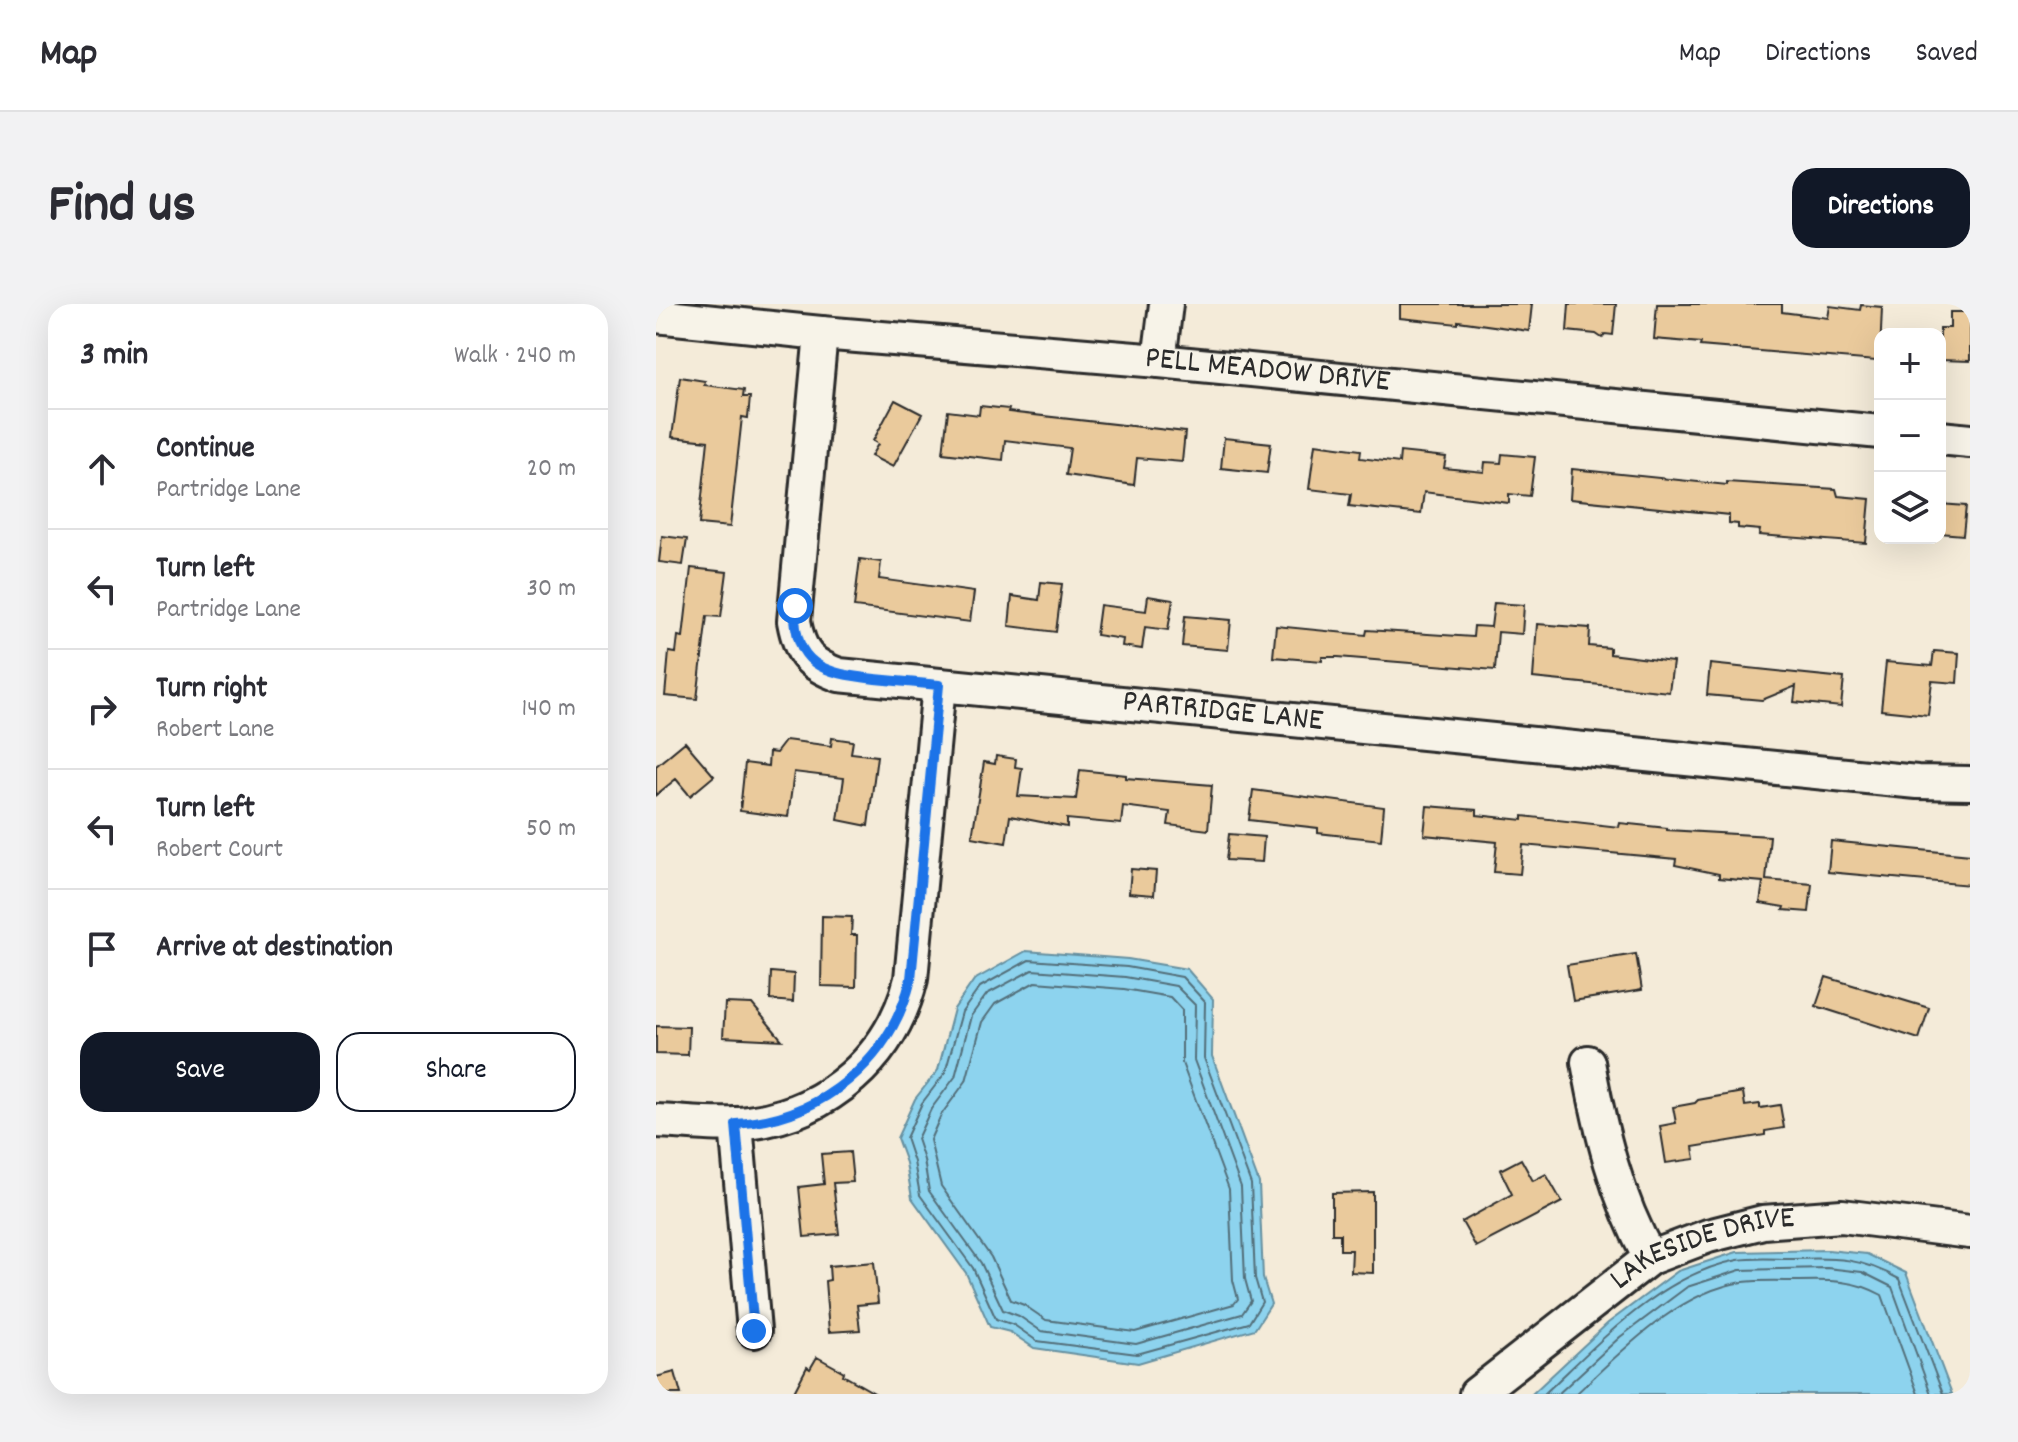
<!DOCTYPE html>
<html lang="en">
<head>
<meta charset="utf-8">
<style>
	body { margin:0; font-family:Dekko,sans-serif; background:#f2f2f3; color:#2b2b33 }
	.controls { position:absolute; right:24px; top:24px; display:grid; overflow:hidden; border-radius:16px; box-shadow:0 8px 32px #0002 }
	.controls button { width:72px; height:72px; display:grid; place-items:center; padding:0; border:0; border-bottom:2px solid #e1e1e2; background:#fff; color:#2b2b33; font:40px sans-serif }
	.stop { position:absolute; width:24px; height:24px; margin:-18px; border:6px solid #1a73e8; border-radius:50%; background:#fff }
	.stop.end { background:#1a73e8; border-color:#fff; box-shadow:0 2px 8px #0008 }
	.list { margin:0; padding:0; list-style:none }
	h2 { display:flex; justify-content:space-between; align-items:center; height:104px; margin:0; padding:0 32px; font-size:34px }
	h2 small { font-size:26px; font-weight:400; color:#7c7c81 }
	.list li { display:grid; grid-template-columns:52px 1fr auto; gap:24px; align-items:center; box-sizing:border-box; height:120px; padding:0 32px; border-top:2px solid #e1e1e2 }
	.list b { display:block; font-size:30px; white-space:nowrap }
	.list p { margin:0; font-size:26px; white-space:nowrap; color:#7c7c81 }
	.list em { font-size:26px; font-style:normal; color:#7c7c81 }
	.actions { display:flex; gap:16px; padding:24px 32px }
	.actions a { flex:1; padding:18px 0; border:2px solid #111827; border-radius:24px; text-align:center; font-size:28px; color:#111827 }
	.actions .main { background:#111827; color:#fff }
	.icon { flex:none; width:44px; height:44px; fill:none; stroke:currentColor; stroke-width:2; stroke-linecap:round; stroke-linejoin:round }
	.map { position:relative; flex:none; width:1314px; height:1090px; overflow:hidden; border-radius:24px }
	header { display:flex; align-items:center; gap:48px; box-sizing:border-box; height:112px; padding:0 40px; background:#fff; border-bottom:2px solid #e1e1e2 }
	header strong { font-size:38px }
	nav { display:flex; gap:44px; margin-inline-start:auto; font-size:28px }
	.intro { display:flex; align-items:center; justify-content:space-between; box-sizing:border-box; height:192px; padding:0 48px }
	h1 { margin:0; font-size:56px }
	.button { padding:20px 36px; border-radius:24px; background:#111827; color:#fff; font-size:28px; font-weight:700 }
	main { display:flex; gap:48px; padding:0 48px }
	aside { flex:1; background:#fff; border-radius:24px; box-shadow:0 8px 32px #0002 }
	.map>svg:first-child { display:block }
	.water { fill:#8dd3ee; stroke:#6690a0; stroke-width:2 }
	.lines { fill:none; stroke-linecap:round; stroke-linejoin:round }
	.shore { stroke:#526e79; stroke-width:2 }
	.building { fill:#eaca9c; stroke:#2b2b2b; stroke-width:2 }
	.minor-casing { stroke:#2b2b2b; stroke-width:38 }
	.minor { stroke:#f7f3e8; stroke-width:32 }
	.route { stroke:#1a73e8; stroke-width:10 }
	.labels { text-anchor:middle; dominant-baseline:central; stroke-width:6; stroke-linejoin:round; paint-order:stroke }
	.street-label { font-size:32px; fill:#2b2b2b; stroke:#f7f3e8 }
</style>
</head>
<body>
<header>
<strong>Map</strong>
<nav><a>Map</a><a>Directions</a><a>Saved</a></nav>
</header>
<div class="intro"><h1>Find us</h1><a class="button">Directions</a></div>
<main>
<aside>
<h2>3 min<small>Walk · 240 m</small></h2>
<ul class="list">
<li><svg class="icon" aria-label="ahead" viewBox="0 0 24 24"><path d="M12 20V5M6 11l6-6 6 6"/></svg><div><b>Continue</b><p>Partridge Lane</p></div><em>20 m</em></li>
<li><svg class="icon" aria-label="left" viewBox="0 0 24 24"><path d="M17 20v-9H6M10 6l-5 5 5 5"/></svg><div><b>Turn left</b><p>Partridge Lane</p></div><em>30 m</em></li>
<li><svg class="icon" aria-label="right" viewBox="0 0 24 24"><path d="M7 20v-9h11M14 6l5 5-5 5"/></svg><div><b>Turn right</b><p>Robert Lane</p></div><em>140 m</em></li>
<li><svg class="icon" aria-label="left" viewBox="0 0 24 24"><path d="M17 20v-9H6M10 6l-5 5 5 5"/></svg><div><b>Turn left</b><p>Robert Court</p></div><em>50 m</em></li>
<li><svg class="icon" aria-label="arrive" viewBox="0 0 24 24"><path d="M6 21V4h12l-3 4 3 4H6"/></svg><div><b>Arrive at destination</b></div></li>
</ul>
<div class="actions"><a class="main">Save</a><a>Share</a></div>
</aside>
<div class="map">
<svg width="1314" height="1090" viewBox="0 0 1314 1090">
	<rect width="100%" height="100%" fill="#f4ebd9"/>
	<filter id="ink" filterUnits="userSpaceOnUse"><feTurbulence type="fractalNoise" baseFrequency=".0125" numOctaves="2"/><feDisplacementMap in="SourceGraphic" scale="16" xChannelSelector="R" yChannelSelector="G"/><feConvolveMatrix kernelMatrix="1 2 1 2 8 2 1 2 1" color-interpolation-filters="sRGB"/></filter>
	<g filter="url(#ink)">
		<path class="water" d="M 370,647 L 472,655 L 531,665 L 557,695 L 556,752 L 603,879 L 607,974 L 615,1000 L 599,1025 L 482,1059 L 378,1044 L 354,1028 L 334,1023 L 310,969 L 256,894 L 250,859 L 241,834 L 259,795 L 282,766 L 298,705 L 318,676 Z
			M 1172,946 L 1211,950 L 1250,969 L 1296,1090 L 876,1090 L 952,1019 L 1022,967 L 1081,948 Z"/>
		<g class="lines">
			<path class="shore" d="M 373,656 L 471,663 L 526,673 L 549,698 L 548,754 L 595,880 L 599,974 L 606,998 L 593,1019 L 481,1050 L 381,1037 L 358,1021 L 340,1015 L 317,964 L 264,891 L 258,858 L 250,834 L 266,799 L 289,769 L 306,708 L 324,683 Z
				M 376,666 L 469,673 L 520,682 L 539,701 L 538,756 L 585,883 L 589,975 L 595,997 L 586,1010 L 480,1040 L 385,1027 L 363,1012 L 347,1006 L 325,959 L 273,887 L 268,856 L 261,835 L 275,805 L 299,773 L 315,712 L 331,690 Z
				M 379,678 L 468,685 L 514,693 L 526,706 L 526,759 L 573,885 L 577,976 L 582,995 L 578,1000 L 479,1028 L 390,1016 L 368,1001 L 355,996 L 335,953 L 285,882 L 274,836 L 285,811 L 310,777 L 326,718 L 339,700 Z
				M 888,1090 C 943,1039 1005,970 1082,956 C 1100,953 1120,955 1137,955 C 1181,953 1205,954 1243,975 L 1287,1090
				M 902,1090 L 964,1033 L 1031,983 L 1084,966 L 1171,964 L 1206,968 L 1236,983 L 1275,1090
				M 920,1090 C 966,1047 1023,987 1087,978 C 1105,976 1125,977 1143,977 C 1173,976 1199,976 1226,991 L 1262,1090"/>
		</g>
		<path class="building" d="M 744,0 L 876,0 L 873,27 L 802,17 L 802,20 L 744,14 Z
			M 913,0 L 960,0 L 957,31 L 949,30 L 946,34 L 940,30 L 911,27 Z
			M 1001,0 L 1126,0 L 1126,8 L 1172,14 L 1174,2 L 1204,6 L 1205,1 L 1226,3 L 1224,51 L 1221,51 L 1220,57 L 1044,42 L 1045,39 L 998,35 Z
			M 1294,8 L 1314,8 L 1314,57 L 1284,56 L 1284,24 L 1294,24 Z
			M 24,73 L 49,77 L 48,81 L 88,86 L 87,93 L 94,93 L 92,114 L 86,113 L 74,223 L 43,220 L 52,137 L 16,133 Z
			M 239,96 L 266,110 L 237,163 L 215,152 L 222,140 L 217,137 Z
			M 324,102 L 353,105 L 352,108 L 529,128 L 526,158 L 481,154 L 478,181 L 410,171 L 414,144 L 349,136 L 347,156 L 287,149 L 292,107 L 323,111 Z
			M 568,134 L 615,139 L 611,169 L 565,164 Z
			M 659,140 L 705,146 L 704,154 L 743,159 L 744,148 L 790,153 L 788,164 L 828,168 L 829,158 L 845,159 L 846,150 L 879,153 L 874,192 L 853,190 L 853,199 L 768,188 L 765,210 L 693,202 L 695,190 L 653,185 Z
			M 916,165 L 1071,181 L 1071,178 L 1180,185 L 1182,192 L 1214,195 L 1210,239 L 1103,231 L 1104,226 L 1082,224 L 1082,220 L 1073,219 L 1073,211 L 914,195 Z
			M 1284,200 L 1310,202 L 1307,231 L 1284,229 Z
			M 6,232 L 31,235 L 27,261 L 3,258 Z
			M 204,255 L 225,258 L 223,275 L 318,288 L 314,318 L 198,303 Z
			M 35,264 L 71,268 L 65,313 L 51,312 L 41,395 L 9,392 L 13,348 L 20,349 L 22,332 L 27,333 Z
			M 385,278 L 406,280 L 400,328 L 353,322 L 356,292 L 383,296 Z
			M 492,292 L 517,296 L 512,326 L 489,323 L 486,345 L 466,342 L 467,335 L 440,331 L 444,301 L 490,307 Z
			M 838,299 L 868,301 L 866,330 L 842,328 L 839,366 L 682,353 L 666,353 L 666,357 L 617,353 L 620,322 L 710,331 L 711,326 L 817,333 L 818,322 L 835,323 Z
			M 529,312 L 575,316 L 572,346 L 526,342 Z
			M 881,320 L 934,324 L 933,342 L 954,344 L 954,350 L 1017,358 L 1013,388 L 877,374 Z
			M 1278,347 L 1303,349 L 1301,379 L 1276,377 L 1272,411 L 1225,406 L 1230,358 L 1276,362 Z
			M 1054,360 L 1188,374 L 1185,403 L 1138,398 L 1140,382 L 1106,396 L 1051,391 Z
			M 176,434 L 197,437 L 195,449 L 221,452 L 212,522 L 182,516 L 188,474 L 138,468 L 132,513 L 84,507 L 89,459 L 112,462 L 113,448 L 120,449 L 130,436 L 175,442 Z
			M 29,438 L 58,472 L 34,492 L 20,475 L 0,491 L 0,462 Z
			M 340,452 L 360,455 L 359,463 L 366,464 L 362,492 L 420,495 L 424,466 L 470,471 L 470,474 L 556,481 L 552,526 L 512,521 L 514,508 L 467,502 L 465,520 L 411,515 L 411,523 L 354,512 L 350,539 L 316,533 L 328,458 L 339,460 Z
			M 597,486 L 728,503 L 725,536 L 662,529 L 662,524 L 593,516 Z
			M 771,502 L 821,506 L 821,511 L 867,516 L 867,512 L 963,523 L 964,519 L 1011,524 L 1011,526 L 1114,532 L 1110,576 L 1156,580 L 1153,608 L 1127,606 L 1128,603 L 1104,599 L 1107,578 L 1063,574 L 1063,570 L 1019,561 L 1020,555 L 867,541 L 864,570 L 838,568 L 841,538 L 768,531 Z
			M 573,530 L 608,533 L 606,558 L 570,556 Z
			M 1175,537 L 1314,551 L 1314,581 L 1172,568 Z
			M 475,565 L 500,567 L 498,591 L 473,589 Z
			M 166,612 L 196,613 L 195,631 L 201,631 L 200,683 L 165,682 Z
			M 980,650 L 986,686 L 917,697 L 911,661 Z
			M 115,668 L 138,670 L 137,698 L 114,696 Z
			M 1170,673 L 1273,704 L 1263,735 L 1160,702 Z
			M 69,699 L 96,700 L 126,736 L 67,733 Z
			M 0,722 L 33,723 L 32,751 L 0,750 Z
			M 1087,788 L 1089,802 L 1104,800 L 1104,804 L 1124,801 L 1128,824 L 1109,827 L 1109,831 L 1037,843 L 1039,855 L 1010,859 L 1004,822 L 1020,819 L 1017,803 L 1039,799 L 1042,796 Z
			M 194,848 L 197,878 L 177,879 L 183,930 L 148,933 L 143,883 L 168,880 L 165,850 Z
			M 865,855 L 877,877 L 890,870 L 906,898 L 820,943 L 806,918 L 856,890 L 844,866 Z
			M 717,888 L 717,969 L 695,968 L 696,946 L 684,946 L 684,930 L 676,930 L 676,889 Z
			M 218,958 L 222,999 L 201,1001 L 204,1026 L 173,1028 L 169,977 L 174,976 L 173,962 Z
			M 161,1053 L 188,1068 L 187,1071 L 220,1090 L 137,1090 L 151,1063 L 154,1065 Z
			M 19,1068 L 25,1090 L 0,1090 L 0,1073 Z"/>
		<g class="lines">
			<defs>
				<g id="minor">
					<path id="s1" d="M 0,12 L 165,29 L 503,57 L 1224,128"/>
					<path id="s2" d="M 165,29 L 138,317 C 144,350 153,360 183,371 L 1261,478 L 1314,479"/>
					<path d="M 503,57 L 510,0"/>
					<path d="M 1284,134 L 1314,137"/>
					<path d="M 932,758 C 944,826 960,893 994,954"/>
					<path d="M 0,817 C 30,818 62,823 92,819 C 172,809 236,753 255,675 L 283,381"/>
					<path d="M 80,820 L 98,1027"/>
					<path id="s3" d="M 820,1090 L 994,954 L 1052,932 L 1107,918 L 1186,912 L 1314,928"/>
				</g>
			</defs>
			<use href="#minor" class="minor-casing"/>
			<use href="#minor" class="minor"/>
		</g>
	</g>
	<g class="lines" filter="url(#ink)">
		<path class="route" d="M 98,1027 L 80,820 C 165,815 235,757 255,675 L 283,381 C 261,379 240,377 219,375 C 167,369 137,362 139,302"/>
	</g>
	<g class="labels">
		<g class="street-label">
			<text stroke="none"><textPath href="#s1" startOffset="614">PELL MEADOW DRIVE</textPath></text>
			<text stroke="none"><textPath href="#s2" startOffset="750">PARTRIDGE LANE</textPath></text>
			<text stroke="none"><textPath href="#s3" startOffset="274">LAKESIDE DRIVE</textPath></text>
		</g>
	</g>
</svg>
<div class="controls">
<button>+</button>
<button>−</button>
<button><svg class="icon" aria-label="layers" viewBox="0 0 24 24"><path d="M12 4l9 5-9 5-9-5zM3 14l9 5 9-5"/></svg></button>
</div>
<div class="stop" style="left:139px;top:302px"></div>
<div class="stop end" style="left:98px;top:1027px"></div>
</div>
</main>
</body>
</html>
